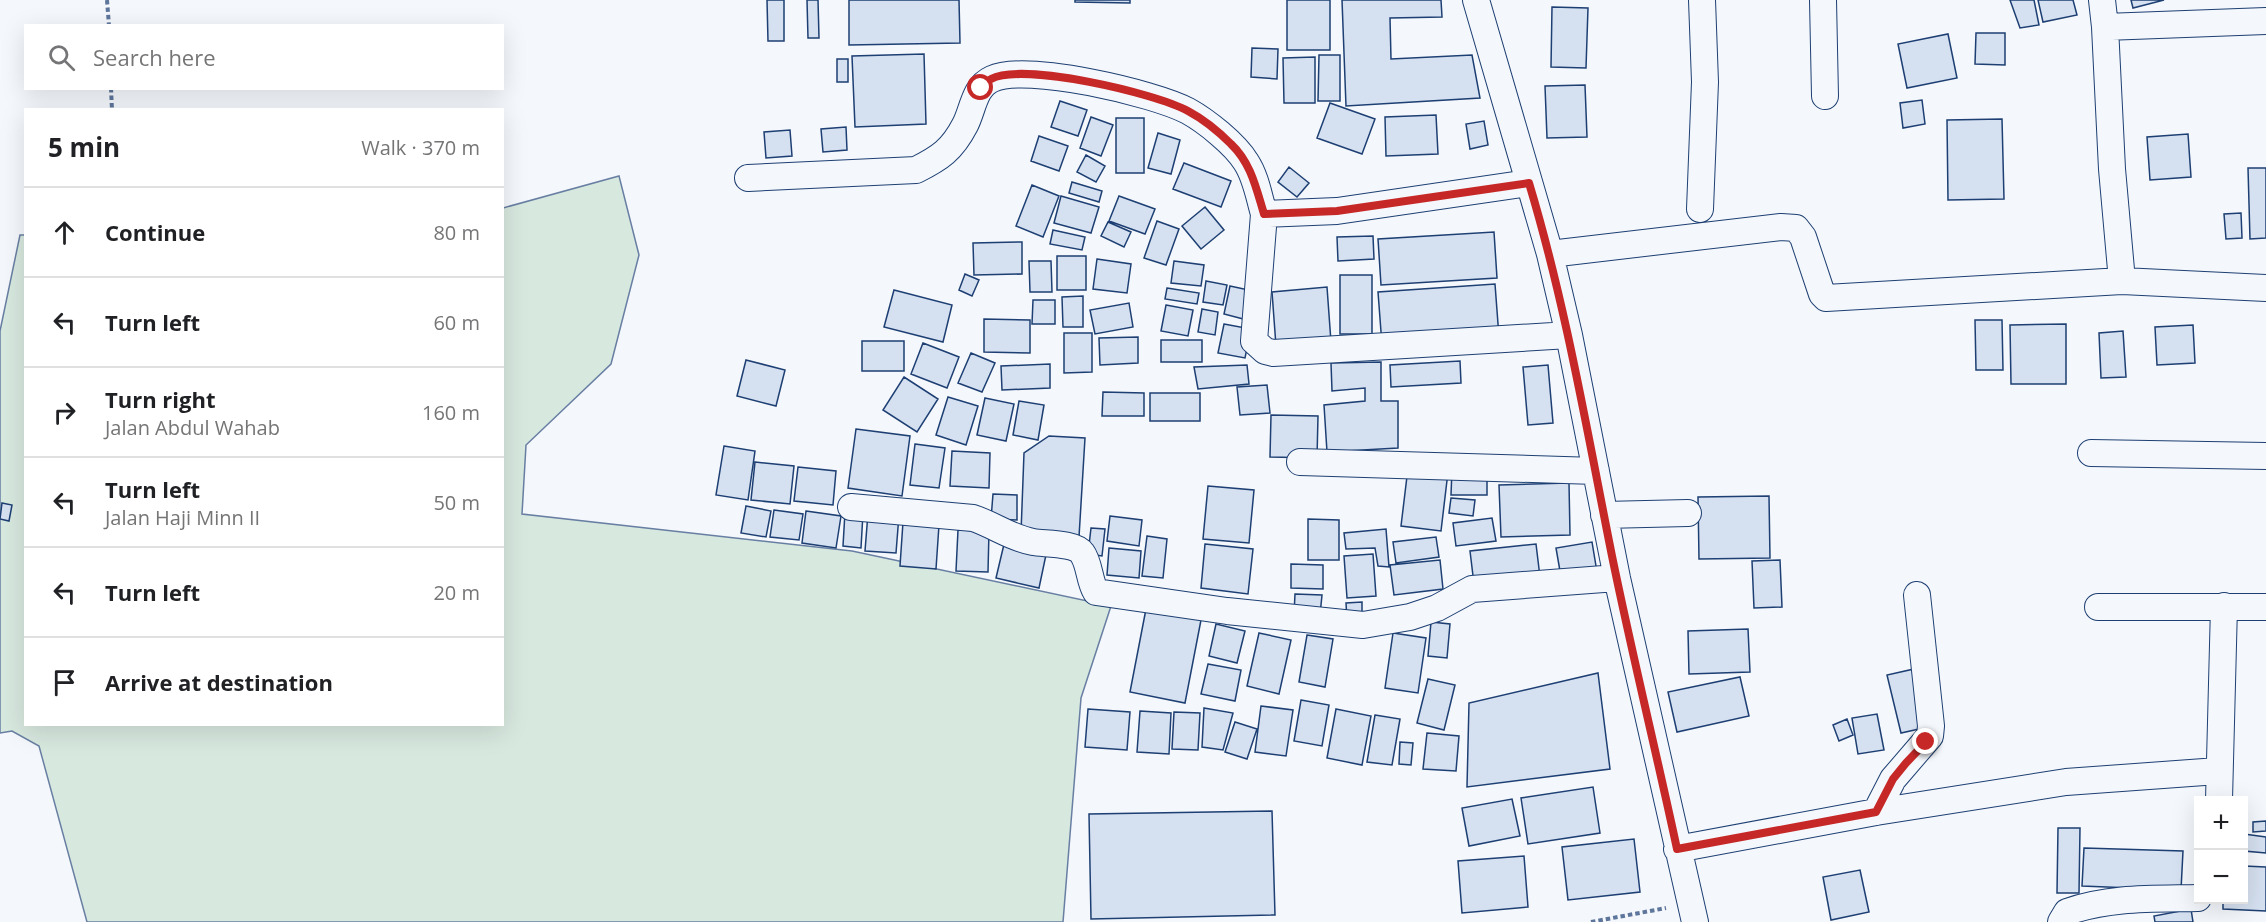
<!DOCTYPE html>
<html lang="en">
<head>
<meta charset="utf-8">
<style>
	body { margin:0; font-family:"Open Sans",sans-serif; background:#f6f6f6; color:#202124 }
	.controls { position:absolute; right:18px; bottom:18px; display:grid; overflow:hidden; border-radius:0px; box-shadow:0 6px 24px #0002 }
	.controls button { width:54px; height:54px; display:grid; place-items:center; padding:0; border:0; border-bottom:2px solid #e0e0e0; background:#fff; color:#202124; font:30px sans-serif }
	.stop { position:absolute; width:18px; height:18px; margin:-14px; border:4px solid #c62828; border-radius:50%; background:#fff }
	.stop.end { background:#c62828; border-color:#fff; box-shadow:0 2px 6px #0008 }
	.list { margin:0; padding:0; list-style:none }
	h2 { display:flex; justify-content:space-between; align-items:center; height:78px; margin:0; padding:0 24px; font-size:26px }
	h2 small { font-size:20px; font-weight:400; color:#757577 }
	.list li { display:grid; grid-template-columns:39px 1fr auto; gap:18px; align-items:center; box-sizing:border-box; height:90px; padding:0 24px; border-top:2px solid #e0e0e0 }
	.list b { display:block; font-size:22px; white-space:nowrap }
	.list p { margin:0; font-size:20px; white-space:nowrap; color:#757577 }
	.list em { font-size:20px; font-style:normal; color:#757577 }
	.icon { flex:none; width:33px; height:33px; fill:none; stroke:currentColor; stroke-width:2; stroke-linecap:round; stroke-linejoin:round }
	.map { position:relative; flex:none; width:2266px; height:922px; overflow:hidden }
	.search { position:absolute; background:#fff; box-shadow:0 6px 24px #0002; left:24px; top:24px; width:480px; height:66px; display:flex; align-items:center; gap:15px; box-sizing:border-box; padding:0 21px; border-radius:0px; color:#757577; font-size:22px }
	.panel { position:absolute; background:#fff; box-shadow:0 6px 24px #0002; left:24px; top:108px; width:480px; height:618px; border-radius:0px }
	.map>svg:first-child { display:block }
	.green { fill:#d7e8df; stroke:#687fa3; stroke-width:1.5 }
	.building { fill:#d5e0f0; stroke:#1d3f73; stroke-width:1.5 }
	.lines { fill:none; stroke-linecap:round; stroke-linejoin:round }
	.street-casing { stroke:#1d3f73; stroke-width:28 }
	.path { stroke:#5e769c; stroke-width:4; stroke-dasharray:4.5 3; stroke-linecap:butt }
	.street { stroke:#f4f7fb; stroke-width:26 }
	.route { stroke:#c62828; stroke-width:8 }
</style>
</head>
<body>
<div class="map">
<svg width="2266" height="922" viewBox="0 0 2266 922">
	<rect width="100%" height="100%" fill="#f4f7fb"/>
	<path class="green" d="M 619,176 L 639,255 L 611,364 L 526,445 L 522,514 L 852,551 L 1111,606 L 1081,698 L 1063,922 L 87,922 L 39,746 L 12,731 L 0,733 L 0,331 L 20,235 L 26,235 L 26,724 L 502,724 L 503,208 Z"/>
	<path class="building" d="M 767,0 L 784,0 L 784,41 L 768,41 Z
		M 807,0 L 818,0 L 819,38 L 808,38 Z
		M 849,0 L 959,0 L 960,43 L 849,45 Z
		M 1075,0 L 1130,0 L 1130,3 L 1075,2 Z
		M 1287,0 L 1330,0 L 1330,50 L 1287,50 Z
		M 1342,0 L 1441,0 L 1442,17 L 1390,18 L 1391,59 L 1472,55 L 1480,98 L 1346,106 Z
		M 2010,0 L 2034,0 L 2039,25 L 2020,28 Z
		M 2038,0 L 2073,0 L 2077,15 L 2043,22 Z
		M 2131,0 L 2164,0 L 2133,8 Z
		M 1552,7 L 1588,8 L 1586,68 L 1551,67 Z
		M 1976,33 L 2005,33 L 2005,65 L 1975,64 Z
		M 1948,34 L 1957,78 L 1907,88 L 1898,44 Z
		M 1252,48 L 1278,49 L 1277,79 L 1251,77 Z
		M 924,54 L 926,124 L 855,127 L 852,56 Z
		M 1319,55 L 1340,55 L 1340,101 L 1318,101 Z
		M 1315,57 L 1315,103 L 1284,103 L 1283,58 Z
		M 837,59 L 848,59 L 848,82 L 837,82 Z
		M 1585,85 L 1587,137 L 1547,138 L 1545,86 Z
		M 1922,100 L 1925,124 L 1903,128 L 1900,103 Z
		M 1060,101 L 1087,110 L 1078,136 L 1051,127 Z
		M 1330,103 L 1375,119 L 1362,154 L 1317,138 Z
		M 1436,115 L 1438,154 L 1386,156 L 1385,117 Z
		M 1091,117 L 1113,125 L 1101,156 L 1080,148 Z
		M 1116,118 L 1144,118 L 1144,173 L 1116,173 Z
		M 2002,119 L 2004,199 L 1948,200 L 1947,120 Z
		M 1484,121 L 1488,145 L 1470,149 L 1466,124 Z
		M 846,127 L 847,150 L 823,152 L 821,129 Z
		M 790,130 L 792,156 L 766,158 L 764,132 Z
		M 1158,133 L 1180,140 L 1171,174 L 1148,168 Z
		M 2188,134 L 2191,177 L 2150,180 L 2147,137 Z
		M 1039,136 L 1068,146 L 1059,171 L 1031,161 Z
		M 1086,155 L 1105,166 L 1096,182 L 1077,172 Z
		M 1184,163 L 1231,181 L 1221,207 L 1173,189 Z
		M 1289,167 L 1309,183 L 1297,197 L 1278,182 Z
		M 2248,168 L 2266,168 L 2266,238 L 2250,239 Z
		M 1072,182 L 1102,191 L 1099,202 L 1069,193 Z
		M 1032,185 L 1059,196 L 1043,237 L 1016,226 Z
		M 1061,196 L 1099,207 L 1091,233 L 1054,223 Z
		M 1119,196 L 1155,209 L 1145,234 L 1109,221 Z
		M 1205,207 L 1224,230 L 1201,249 L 1182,226 Z
		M 2241,213 L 2242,238 L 2226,239 L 2224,214 Z
		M 1157,221 L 1179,229 L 1166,265 L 1144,258 Z
		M 1108,222 L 1131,232 L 1124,247 L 1101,236 Z
		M 1053,230 L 1085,237 L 1082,250 L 1050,244 Z
		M 1494,232 L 1497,278 L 1381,285 L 1378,239 Z
		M 1373,236 L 1374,259 L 1338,261 L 1337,237 Z
		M 1022,242 L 1022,274 L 974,275 L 973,243 Z
		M 1057,256 L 1086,256 L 1086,290 L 1057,290 Z
		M 1097,259 L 1131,264 L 1127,293 L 1093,289 Z
		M 1029,261 L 1051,261 L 1052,292 L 1030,292 Z
		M 1174,261 L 1204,265 L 1201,286 L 1171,283 Z
		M 965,274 L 979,280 L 972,296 L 959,290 Z
		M 1340,275 L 1372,275 L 1372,334 L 1340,334 Z
		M 1206,281 L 1227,285 L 1223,305 L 1203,302 Z
		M 1495,284 L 1499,337 L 1382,345 L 1378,292 Z
		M 1230,286 L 1258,292 L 1251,321 L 1224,314 Z
		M 1327,287 L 1331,342 L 1276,346 L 1272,292 Z
		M 1167,288 L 1199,293 L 1197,304 L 1165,299 Z
		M 894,290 L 952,305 L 943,342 L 884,327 Z
		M 1083,296 L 1083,327 L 1063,327 L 1062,297 Z
		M 1033,300 L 1055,300 L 1055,324 L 1032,324 Z
		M 1129,303 L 1133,327 L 1095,334 L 1090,310 Z
		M 1166,305 L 1193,310 L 1188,336 L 1161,331 Z
		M 1202,309 L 1218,312 L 1215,335 L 1198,332 Z
		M 984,319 L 1030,320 L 1030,353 L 984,352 Z
		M 1975,320 L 2002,320 L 2003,370 L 1976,370 Z
		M 1224,324 L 1251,329 L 1245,358 L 1218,353 Z
		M 2066,324 L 2066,384 L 2011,384 L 2010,325 Z
		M 2193,325 L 2195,363 L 2157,365 L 2155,327 Z
		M 2123,331 L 2126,377 L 2101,378 L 2099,333 Z
		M 1064,333 L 1092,333 L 1092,372 L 1064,373 Z
		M 1138,337 L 1138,363 L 1100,365 L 1099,338 Z
		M 1161,340 L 1202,340 L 1202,362 L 1161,362 Z
		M 862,341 L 904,341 L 904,371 L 862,371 Z
		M 923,343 L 959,357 L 947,388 L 911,374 Z
		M 971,353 L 995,363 L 982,392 L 958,383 Z
		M 746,360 L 785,370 L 776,406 L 737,396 Z
		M 1460,361 L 1461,383 L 1391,387 L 1390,365 Z
		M 1381,362 L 1381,401 L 1398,401 L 1398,448 L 1327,452 L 1324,405 L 1365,401 L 1365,388 L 1332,391 L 1331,363 Z
		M 1050,364 L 1050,388 L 1002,390 L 1001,366 Z
		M 1247,365 L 1249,384 L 1198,389 L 1194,367 Z
		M 1548,365 L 1553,423 L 1528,425 L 1523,367 Z
		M 904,377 L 938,399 L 917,432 L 883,410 Z
		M 1267,385 L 1270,413 L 1240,415 L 1237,387 Z
		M 1103,392 L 1144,393 L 1144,416 L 1102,416 Z
		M 1150,393 L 1200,393 L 1200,421 L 1150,421 Z
		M 948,397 L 978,406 L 966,445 L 936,435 Z
		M 985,398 L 1014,404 L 1006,441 L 977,435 Z
		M 1019,401 L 1044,405 L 1038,440 L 1013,435 Z
		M 1271,415 L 1318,416 L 1317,458 L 1270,457 Z
		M 856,429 L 910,436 L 902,496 L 848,488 Z
		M 1049,436 L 1085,438 L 1079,537 L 1021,533 L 1024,453 Z
		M 915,444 L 945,448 L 939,488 L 910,485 Z
		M 724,446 L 755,451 L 748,500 L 716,495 Z
		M 952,451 L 990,453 L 989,488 L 950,486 Z
		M 755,462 L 794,466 L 790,504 L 751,500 Z
		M 798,467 L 836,471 L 833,505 L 794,501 Z
		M 1408,468 L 1448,472 L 1441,531 L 1401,526 Z
		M 1452,469 L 1487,469 L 1487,495 L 1451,495 Z
		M 1569,483 L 1570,535 L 1501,537 L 1499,485 Z
		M 1208,486 L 1254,490 L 1249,543 L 1203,539 Z
		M 993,494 L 1017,495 L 1017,520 L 991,519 Z
		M 1769,496 L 1770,558 L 1699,559 L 1698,497 Z
		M 1451,498 L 1475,500 L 1473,516 L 1449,513 Z
		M 2,503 L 12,505 L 9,521 L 0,519 Z
		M 746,506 L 771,511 L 766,537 L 741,533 Z
		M 774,510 L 803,514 L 799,540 L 770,537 Z
		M 806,511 L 841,516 L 836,548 L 802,543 Z
		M 845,512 L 863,513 L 861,548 L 843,546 Z
		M 868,513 L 899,515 L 896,553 L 865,551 Z
		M 1110,516 L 1142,520 L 1139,546 L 1107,541 Z
		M 1492,518 L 1496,541 L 1456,546 L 1453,523 Z
		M 1308,519 L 1339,520 L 1339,560 L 1308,560 Z
		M 903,522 L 939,525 L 936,569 L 900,566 Z
		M 1091,528 L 1105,529 L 1102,556 L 1088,554 Z
		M 1386,529 L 1389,567 L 1378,566 L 1375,548 L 1346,549 L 1344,533 Z
		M 958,530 L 989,531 L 988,572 L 956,571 Z
		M 1147,536 L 1167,539 L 1163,578 L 1142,576 Z
		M 1436,537 L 1439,557 L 1396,563 L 1393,542 Z
		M 1005,540 L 1047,550 L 1039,588 L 996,578 Z
		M 1592,542 L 1597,572 L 1561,577 L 1556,548 Z
		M 1205,544 L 1253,549 L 1248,594 L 1201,588 Z
		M 1536,544 L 1540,577 L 1474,584 L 1470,551 Z
		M 1109,548 L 1141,551 L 1139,578 L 1107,575 Z
		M 1373,554 L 1376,596 L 1347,598 L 1344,556 Z
		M 1440,560 L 1443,589 L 1394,595 L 1390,565 Z
		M 1780,560 L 1782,607 L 1754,608 L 1752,561 Z
		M 1291,564 L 1323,565 L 1323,589 L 1291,588 Z
		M 1295,594 L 1322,595 L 1320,615 L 1294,614 Z
		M 1362,602 L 1362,620 L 1347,621 L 1346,603 Z
		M 1146,609 L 1201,620 L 1185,703 L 1130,692 Z
		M 1431,622 L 1450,624 L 1447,658 L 1428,656 Z
		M 1216,624 L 1245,631 L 1237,663 L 1209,656 Z
		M 1748,629 L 1750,672 L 1689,674 L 1688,631 Z
		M 1259,633 L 1291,640 L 1279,694 L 1247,686 Z
		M 1393,633 L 1426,638 L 1418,693 L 1385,688 Z
		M 1307,635 L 1333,639 L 1325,687 L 1299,682 Z
		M 1208,664 L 1241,670 L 1235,701 L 1201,694 Z
		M 1914,669 L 1928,727 L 1901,733 L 1887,675 Z
		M 1598,673 L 1610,769 L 1467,787 L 1469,703 Z
		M 1740,677 L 1749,716 L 1677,732 L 1668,692 Z
		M 1428,679 L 1455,685 L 1444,730 L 1417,723 Z
		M 1301,700 L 1329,705 L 1322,746 L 1294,741 Z
		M 1261,706 L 1293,710 L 1286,756 L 1255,752 Z
		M 1204,708 L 1233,713 L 1223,750 L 1202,747 Z
		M 1088,709 L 1130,712 L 1127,750 L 1085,747 Z
		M 1336,709 L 1371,716 L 1362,765 L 1327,758 Z
		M 1140,711 L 1171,713 L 1169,754 L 1137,752 Z
		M 1174,712 L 1200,713 L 1198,750 L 1172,749 Z
		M 1877,714 L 1884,750 L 1858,754 L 1852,718 Z
		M 1375,715 L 1400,719 L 1392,765 L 1367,762 Z
		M 1847,719 L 1853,735 L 1839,741 L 1833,725 Z
		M 1235,722 L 1257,729 L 1247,759 L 1225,752 Z
		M 1427,733 L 1459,736 L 1456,771 L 1423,769 Z
		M 1400,742 L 1413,743 L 1411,765 L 1399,764 Z
		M 1593,787 L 1600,833 L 1528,844 L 1521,798 Z
		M 1512,799 L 1520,836 L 1469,846 L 1462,808 Z
		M 1272,811 L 1275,915 L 1091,919 L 1089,814 Z
		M 2266,821 L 2266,831 L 2253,832 L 2253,822 Z
		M 2058,828 L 2080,828 L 2079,893 L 2057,893 Z
		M 2244,834 L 2266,837 L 2266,853 L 2244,851 Z
		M 1634,839 L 1640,892 L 1568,900 L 1562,847 Z
		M 2084,848 L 2183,851 L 2181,890 L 2082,886 Z
		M 1524,856 L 1528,907 L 1462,913 L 1458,861 Z
		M 2244,866 L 2266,867 L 2266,911 L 2223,909 L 2223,900 L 2244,900 Z
		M 1860,870 L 1869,912 L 1831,920 L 1823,877 Z
		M 2191,909 L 2193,922 L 2155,922 L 2154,916 Z"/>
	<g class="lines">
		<defs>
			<path id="street" d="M 1476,0 L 1550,254 L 1569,335 L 1617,578 L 1695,922
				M 1823,0 L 1825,96
				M 2102,0 L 2105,27
				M 748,178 L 916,170 C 940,158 952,150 965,125 C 973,110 974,87 992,79 C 1026,63 1154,93 1188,111 C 1206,121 1235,144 1246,162 C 1256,177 1259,197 1264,214 L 1337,211 L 1529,183
				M 1700,209 L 1705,82 L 1702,0
				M 1264,214 L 1254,341 L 1265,351 L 1273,353 L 1569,335
				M 1550,254 L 1781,227 L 1796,228 L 1803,237 L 1822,294 L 1826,298 L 2122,281 L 2266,288
				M 2122,281 L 2112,169 L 2105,27 L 2266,21
				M 2091,453 L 2266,456
				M 1300,462 L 1596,471
				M 851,507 L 973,518 C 994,525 1011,538 1033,542 C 1045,544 1076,543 1082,553 C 1090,564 1089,581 1096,592 L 1227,611 L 1363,625 L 1410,617 L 1437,608 L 1472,589 L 1617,578
				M 1604,515 L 1688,513
				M 2098,607 L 2266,607
				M 2219,800 L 2224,606
				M 1876,812 L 1893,779 L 1930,736 L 1931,726 L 1917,595
				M 1677,849 L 1876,812 L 2066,782 L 2218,771
				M 2061,922 L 2067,912 C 2110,897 2153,899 2198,898"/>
		</defs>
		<use href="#street" class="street-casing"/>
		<path class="path" d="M 107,0 L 109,26
			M 111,88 L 112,110
			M 1591,922 L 1666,908"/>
		<use href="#street" class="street"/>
	</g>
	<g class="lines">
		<path class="route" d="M 981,88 C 984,85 987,81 991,79 C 1023,62 1155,93 1188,111 C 1203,119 1219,132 1231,144 C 1251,163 1256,188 1264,214 L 1337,211 L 1529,183 C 1566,306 1587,431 1612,556 C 1632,654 1656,751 1677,849 L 1876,812 L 1893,779 L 1906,763 L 1926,742"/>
	</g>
</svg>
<div class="controls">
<button>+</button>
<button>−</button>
</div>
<div class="stop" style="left:981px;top:88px"></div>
<div class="stop end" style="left:1926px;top:742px"></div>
<div class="search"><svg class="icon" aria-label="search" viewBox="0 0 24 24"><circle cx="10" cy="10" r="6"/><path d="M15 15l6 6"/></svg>Search here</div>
<section class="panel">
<h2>5 min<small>Walk · 370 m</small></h2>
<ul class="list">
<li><svg class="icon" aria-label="ahead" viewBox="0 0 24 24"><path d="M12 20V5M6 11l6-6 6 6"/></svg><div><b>Continue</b></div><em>80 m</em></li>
<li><svg class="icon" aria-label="left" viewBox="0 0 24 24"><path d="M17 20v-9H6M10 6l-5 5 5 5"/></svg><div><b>Turn left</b></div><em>60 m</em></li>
<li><svg class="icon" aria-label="right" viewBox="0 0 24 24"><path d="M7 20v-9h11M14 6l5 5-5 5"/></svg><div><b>Turn right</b><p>Jalan Abdul Wahab</p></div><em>160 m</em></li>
<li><svg class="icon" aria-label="left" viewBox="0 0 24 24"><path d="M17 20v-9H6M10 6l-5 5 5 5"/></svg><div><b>Turn left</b><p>Jalan Haji Minn II</p></div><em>50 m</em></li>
<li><svg class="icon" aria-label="left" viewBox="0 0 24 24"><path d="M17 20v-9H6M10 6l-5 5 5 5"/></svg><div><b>Turn left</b></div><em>20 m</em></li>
<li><svg class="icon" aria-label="arrive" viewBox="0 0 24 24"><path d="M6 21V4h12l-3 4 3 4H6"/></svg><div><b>Arrive at destination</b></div></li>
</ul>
</section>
</div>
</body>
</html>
